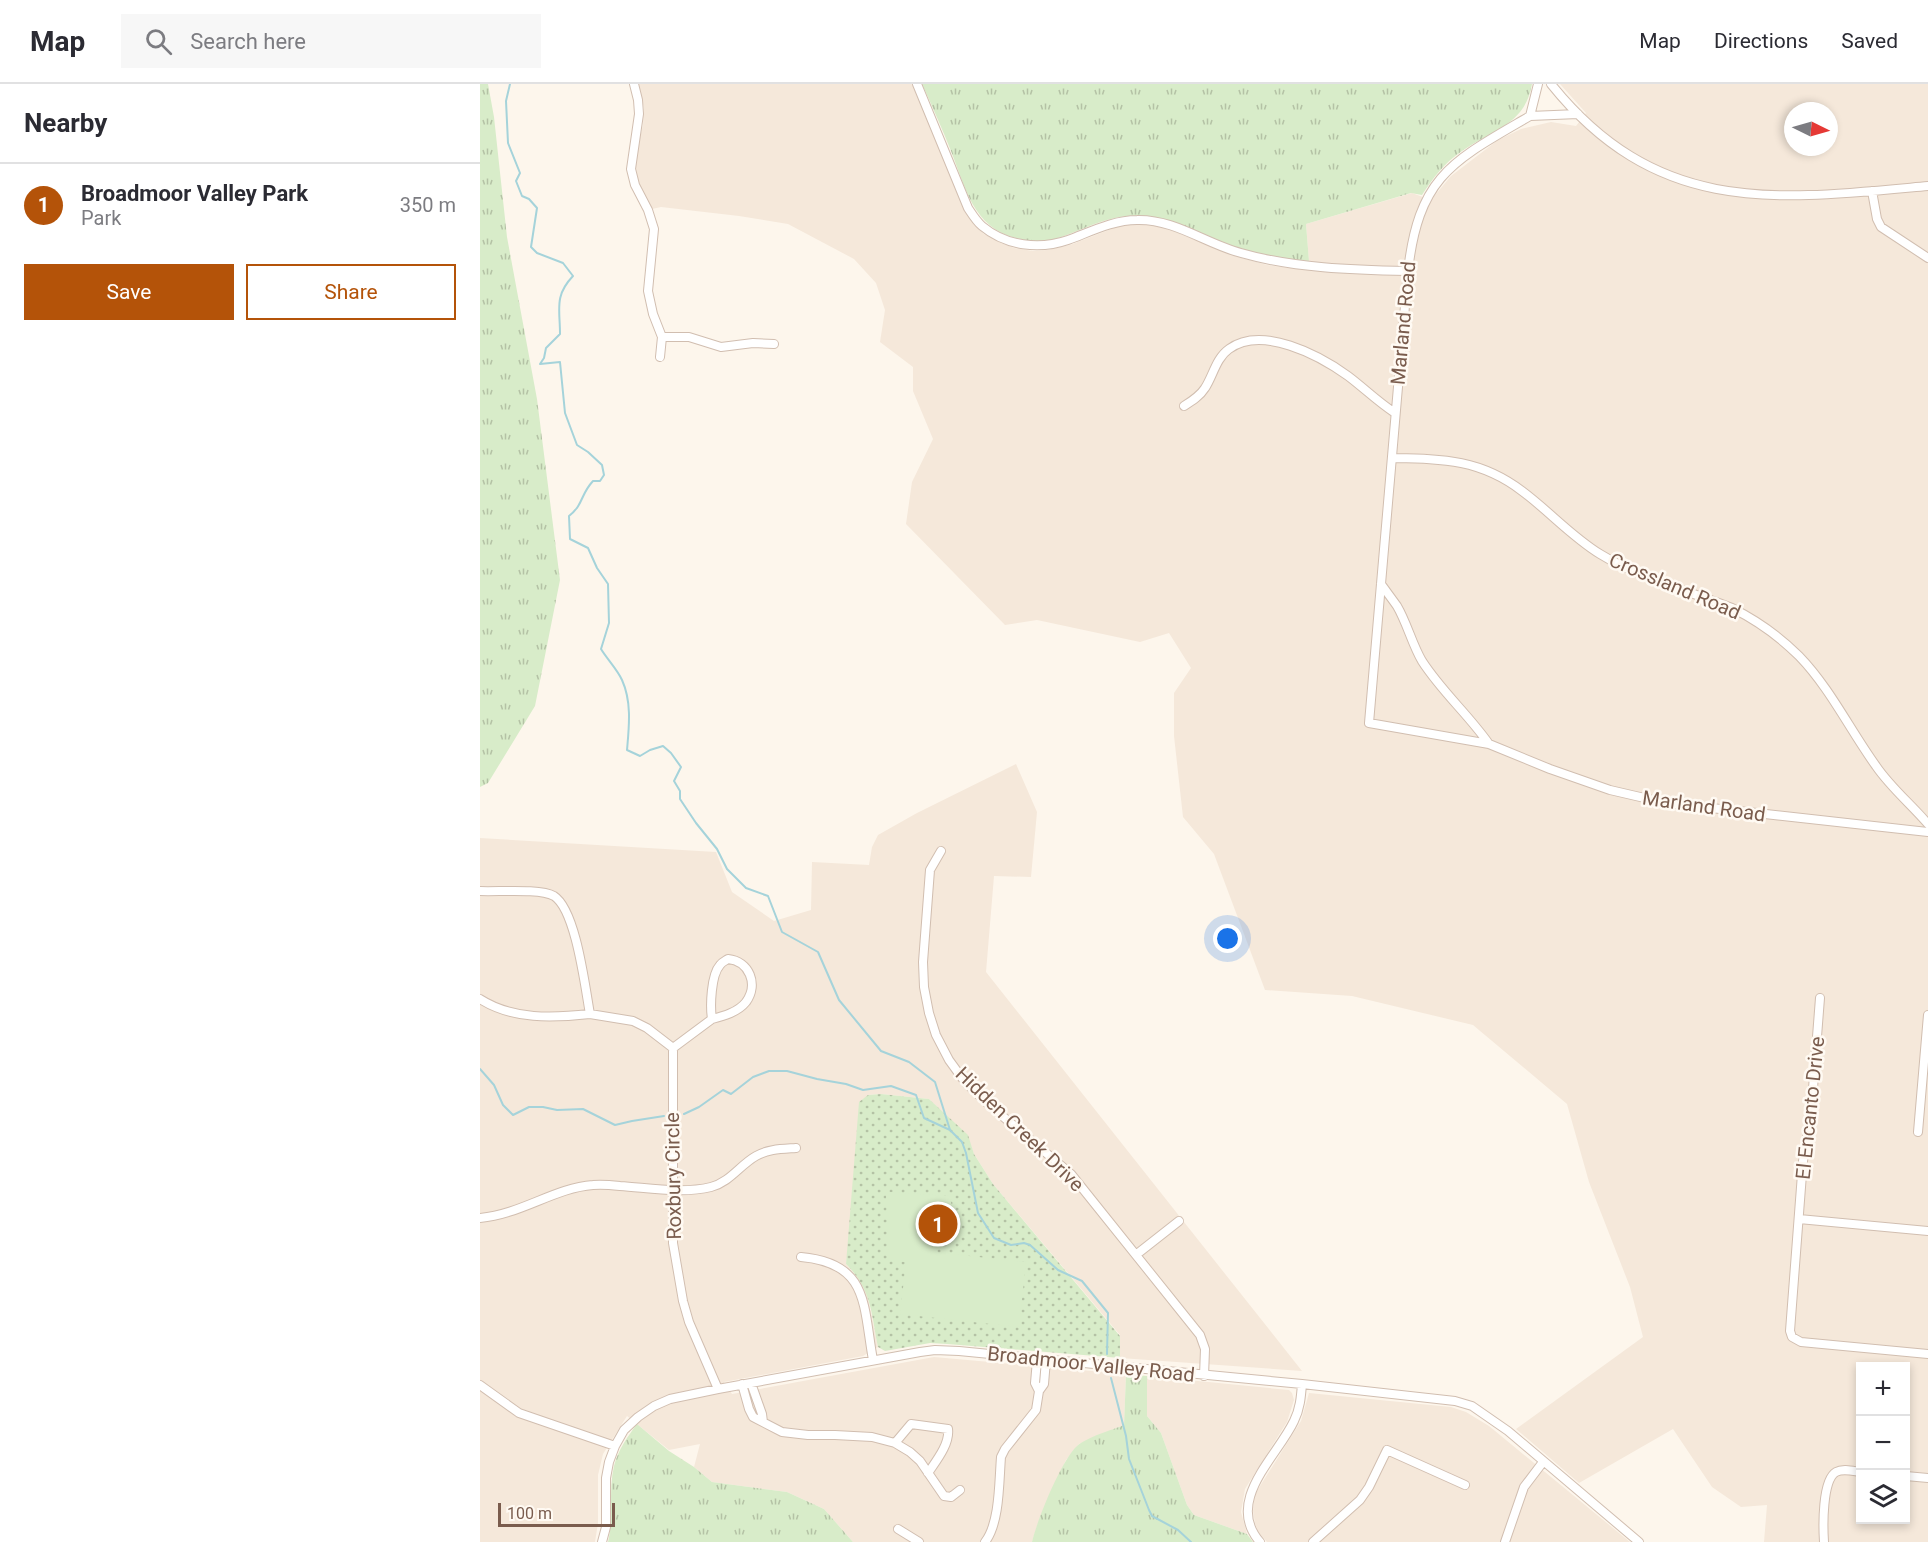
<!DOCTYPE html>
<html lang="en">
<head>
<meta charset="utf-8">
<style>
	body { margin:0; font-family:Roboto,sans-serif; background:#f7f7f7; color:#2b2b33 }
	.controls { position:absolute; right:18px; bottom:18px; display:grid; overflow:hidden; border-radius:0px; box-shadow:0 3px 9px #0003 }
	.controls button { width:54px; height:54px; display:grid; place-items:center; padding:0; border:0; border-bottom:2px solid #e1e1e2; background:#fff; color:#2b2b33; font:30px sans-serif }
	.compass { position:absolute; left:1304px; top:18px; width:54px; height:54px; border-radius:50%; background:#fff; box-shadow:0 3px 9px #0003; rotate:95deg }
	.scale { position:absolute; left:18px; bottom:15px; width:117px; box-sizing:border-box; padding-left:6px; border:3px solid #7a5c4d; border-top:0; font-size:16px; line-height:21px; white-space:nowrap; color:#7a5c4d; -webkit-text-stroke:4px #fffaf3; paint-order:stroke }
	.you { position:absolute; left:748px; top:855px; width:21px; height:21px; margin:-15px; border:4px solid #fff; border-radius:50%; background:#1a73e8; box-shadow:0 0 0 9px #1a73e833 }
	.badge { display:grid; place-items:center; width:39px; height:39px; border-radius:50%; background:#b45309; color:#fff; font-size:20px; font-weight:700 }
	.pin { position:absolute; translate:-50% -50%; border:3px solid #fff; box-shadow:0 2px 6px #0006 }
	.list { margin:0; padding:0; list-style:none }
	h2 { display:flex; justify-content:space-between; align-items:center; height:78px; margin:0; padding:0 24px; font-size:26px }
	h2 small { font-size:20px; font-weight:400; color:#7c7c81 }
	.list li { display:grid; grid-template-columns:39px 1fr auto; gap:18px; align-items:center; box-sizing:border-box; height:84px; padding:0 24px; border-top:2px solid #e1e1e2 }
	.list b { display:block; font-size:22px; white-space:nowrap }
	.list p { margin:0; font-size:20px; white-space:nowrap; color:#7c7c81 }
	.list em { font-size:20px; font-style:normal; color:#7c7c81 }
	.actions { display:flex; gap:12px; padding:18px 24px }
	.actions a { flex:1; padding:14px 0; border:2px solid #b45309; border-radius:0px; text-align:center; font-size:21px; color:#b45309 }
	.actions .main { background:#b45309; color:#fff }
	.icon { flex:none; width:33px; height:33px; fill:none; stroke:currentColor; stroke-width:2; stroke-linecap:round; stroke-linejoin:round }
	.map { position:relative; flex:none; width:1448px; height:1458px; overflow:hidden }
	header { display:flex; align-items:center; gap:36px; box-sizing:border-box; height:84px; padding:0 30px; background:#fff; border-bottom:2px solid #e1e1e2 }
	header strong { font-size:28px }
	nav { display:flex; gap:33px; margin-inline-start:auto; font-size:21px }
	.search { width:420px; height:54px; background:#f7f7f7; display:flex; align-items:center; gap:15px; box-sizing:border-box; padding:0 21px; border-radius:0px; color:#7c7c81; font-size:22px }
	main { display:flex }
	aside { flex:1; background:#fff }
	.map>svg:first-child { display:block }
	.residential { fill:#f5e8da; fill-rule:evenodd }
	.grass { fill:url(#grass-tufts) }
	.park { fill:url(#park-dots) }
	.pitch { fill:#d8ecc9 }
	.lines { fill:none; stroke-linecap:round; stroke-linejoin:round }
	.stream { stroke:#a5d3da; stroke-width:2 }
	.minor-casing { stroke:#d1beb0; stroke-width:10 }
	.minor { stroke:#fff; stroke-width:8 }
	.labels { text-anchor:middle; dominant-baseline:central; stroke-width:5; stroke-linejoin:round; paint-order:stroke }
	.street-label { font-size:20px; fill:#7a5c4d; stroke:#fffaf3 }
</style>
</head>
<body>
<header>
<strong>Map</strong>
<div class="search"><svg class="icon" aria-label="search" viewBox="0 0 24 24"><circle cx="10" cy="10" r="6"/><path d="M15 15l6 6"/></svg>Search here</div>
<nav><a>Map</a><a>Directions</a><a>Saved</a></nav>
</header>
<main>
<aside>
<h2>Nearby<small></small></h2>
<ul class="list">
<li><span class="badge">1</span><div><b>Broadmoor Valley Park</b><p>Park</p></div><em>350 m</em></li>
</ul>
<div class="actions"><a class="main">Save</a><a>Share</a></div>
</aside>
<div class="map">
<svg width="1448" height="1458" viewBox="0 0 1448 1458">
	<defs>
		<pattern id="grass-tufts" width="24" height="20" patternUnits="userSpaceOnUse" patternTransform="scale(1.5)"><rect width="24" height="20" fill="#d8ecc9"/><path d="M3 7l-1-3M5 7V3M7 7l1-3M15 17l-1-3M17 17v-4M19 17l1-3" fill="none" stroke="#b4c2a5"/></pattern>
		<pattern id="park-dots" width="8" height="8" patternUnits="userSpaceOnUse" patternTransform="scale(1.5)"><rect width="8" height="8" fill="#d8ecc9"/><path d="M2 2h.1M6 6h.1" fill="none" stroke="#b4c2a5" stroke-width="1.8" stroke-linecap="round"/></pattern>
	</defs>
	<rect width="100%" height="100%" fill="#fdf6ec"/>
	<path class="residential" d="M 158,0 L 432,0 L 450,39 L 482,121 L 492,138 L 504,150 L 521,159 L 534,164 L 553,167 L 567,166 L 590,161 L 639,142 L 654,140 L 675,142 L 691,146 L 742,167 L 762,174 L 787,181 L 826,186 L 829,177 L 826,140 L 932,109 L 951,116 L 971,92 L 1018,56 L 1041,45 L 1071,38 L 1096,42 L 1106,29 L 1080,0 L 1448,0 L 1448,1458 L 1284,1458 L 1287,1421 L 1261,1423 L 1232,1403 L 1193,1345 L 1099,1399 L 1036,1345 L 1163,1253 L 1150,1203 L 1109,1098 L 1087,1020 L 993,941 L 872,912 L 785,906 L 734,770 L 703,733 L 694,652 L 694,609 L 711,584 L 689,549 L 660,558 L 557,536 L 525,541 L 426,440 L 432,398 L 453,355 L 433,307 L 433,283 L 400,258 L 405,226 L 396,199 L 374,175 L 308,140 L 259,132 L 181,123 L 172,125 L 158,97 L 156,85 L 155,74 L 163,41 L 164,24 ZM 1313,27 L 1349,27 L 1349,63 L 1313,63 ZM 1380,1282 L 1426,1282 L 1426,1436 L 1380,1436 Z
		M 536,680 L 557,728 L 551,793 L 514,792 L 506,888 L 822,1287 L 640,1274 L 640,1251 L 513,1100 L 494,1070 L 487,1051 L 449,1015 L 401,1010 L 388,1011 L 366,1180 L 381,1197 L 387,1208 L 398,1263 L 383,1272 L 244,1298 L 252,1310 L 454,1273 L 646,1290 L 644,1341 L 599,1360 L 586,1376 L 560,1433 L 552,1458 L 373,1458 L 344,1425 L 307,1408 L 232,1398 L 214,1383 L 220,1360 L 189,1366 L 147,1332 L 123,1370 L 118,1391 L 118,1439 L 115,1458 L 0,1458 L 0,754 L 236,768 L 252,808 L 294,837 L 331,826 L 332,778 L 389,781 L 392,763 L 398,751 L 437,729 Z
		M 667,1292 L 809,1306 L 812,1309 L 814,1316 L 807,1338 L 765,1405 L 761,1428 L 767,1450 L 714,1431 L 707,1421 L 681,1349 L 667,1332 Z
		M 829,1309 L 971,1323 L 986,1328 L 1009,1342 L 1150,1458 L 787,1458 L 778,1448 L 775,1439 L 773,1427 L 775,1410 L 821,1337 Z"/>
	<path class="grass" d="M 0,0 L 8,0 L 14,33 L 27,153 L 57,315 L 80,496 L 55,622 L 8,699 L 0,703 Z
		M 442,0 L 1052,0 C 1045,41 1012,46 982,67 C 964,79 953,94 942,111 L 931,109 L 826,140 L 829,177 C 805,175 781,172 757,164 C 726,153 696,135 663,132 C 627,129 604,147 571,156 C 559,159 548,157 536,154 C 493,144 485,102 471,67 C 462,44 452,22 442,0 Z
		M 646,1290 L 667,1292 L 667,1332 L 681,1349 L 707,1421 L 714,1431 L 767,1450 L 773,1458 L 552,1458 C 557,1436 581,1377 597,1362 C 607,1353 632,1346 644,1341 Z
		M 157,1340 L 189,1367 L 214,1383 L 232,1398 L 307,1408 L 344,1425 L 373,1458 L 128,1458 C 134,1433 128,1407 134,1382 C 138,1366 148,1352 157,1340 Z"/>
	<path class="park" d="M 401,1010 L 449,1015 L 488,1051 L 494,1070 L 513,1100 L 640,1252 L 640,1274 L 467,1260 L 450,1259 L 405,1267 L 398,1263 C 391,1229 392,1206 366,1180 L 379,1018 L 388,1011 Z"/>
	<path class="pitch" d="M 409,1108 L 469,1112 C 478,1134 466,1153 452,1168 L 546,1178 L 539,1243 L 420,1230 L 426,1178 L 409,1177 L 406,1111 Z"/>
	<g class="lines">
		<path class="stream" d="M 30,0 L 26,17 L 28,59 L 40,89 L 36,97 L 42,112 L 49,115 L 57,124 L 51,163 L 57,169 L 83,179 L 93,192 C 74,212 80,225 80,250 L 66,264 L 64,274 L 60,280 L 80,278 L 85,329 L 97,361 L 108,368 L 122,381 L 124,391 L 120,397 L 113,397 C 100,411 104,420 89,432 L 90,455 L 108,464 L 117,484 L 128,500 L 129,539 L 121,565 C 127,575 137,585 142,596 C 152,618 149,643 147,666 L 160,672 L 170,666 L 183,662 L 191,669 L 201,683 L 194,697 L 200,707 L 200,715 L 216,739 L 237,765 L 247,785 L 266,804 L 288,812 L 302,848 L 338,868 L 359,916 L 401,967 L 429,978 L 455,998 L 470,1046 L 482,1058 L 486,1069 L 498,1129 L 514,1154 L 531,1161 L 544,1159 L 550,1161 L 578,1186 L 602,1197 L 628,1229 L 627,1270
			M 0,985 L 14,1001 L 23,1021 L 33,1031 L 49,1023 L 63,1023 L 77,1026 L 103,1025 L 135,1041 L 152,1037 L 184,1032
			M 204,1030 L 219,1023 L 243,1006 L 251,1010 L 273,993 L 289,987 L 307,987 L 337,995 L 366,1000 L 383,1006 L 411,1002 L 436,1011 L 444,1034 L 470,1046
			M 631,1294 L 646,1352 L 649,1375 L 669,1426 L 672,1432 L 698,1446 L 711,1458"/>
		<defs>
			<path id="minor" d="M 154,0 L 158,16 L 159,30 L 151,85 L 155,101 L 168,126 L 174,145 L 168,207 L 173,230 L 182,253 L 180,273
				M 437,0 L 488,124 C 492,130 496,137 502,142 C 526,162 559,166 588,156 C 610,148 633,136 657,136 C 695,135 726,160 761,169 C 813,184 873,186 928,187
				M 1071,0 C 1178,133 1297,116 1448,102
				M 1050,32 C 973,77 939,91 928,187 L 889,639 L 1009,660 L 1070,685 L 1130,706 L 1186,719 L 1448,748
				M 1050,32 L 1098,30
				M 1050,32 L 1058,0
				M 1392,107 L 1397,135 L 1401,143 L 1448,174
				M 182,253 L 209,253 L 241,263 L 273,259 L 294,260
				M 704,322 C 712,317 720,312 725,304 C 733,292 736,274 749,265 C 782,241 839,271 868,292 C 884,304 898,318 915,329
				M 912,374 C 962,375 1000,375 1042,407 C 1069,427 1092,453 1120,470 C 1159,494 1209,507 1252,524 C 1276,536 1300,553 1319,572 C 1350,604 1370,646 1396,682 C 1411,704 1431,720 1448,740
				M 901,500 C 906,507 912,515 917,522 C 927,539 932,560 942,577 C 962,608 988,630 1009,660
				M 461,767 L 450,786 L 443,878 L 444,903 L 449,929 L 456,951 L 469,976 L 485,998 L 507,1019 L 591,1090 L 720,1251 L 725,1265 L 724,1292
				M 0,807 C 17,808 60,804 74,812 C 96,826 105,903 110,930 C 73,934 33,936 0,915
				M 248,875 C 269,877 279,900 266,918 C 258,928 244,932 232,935 C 230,922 231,891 240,881 C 242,878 245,877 248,875 Z
				M 1340,914 L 1331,1030 L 1323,1077 L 1310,1247 L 1312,1253 L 1321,1258 L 1448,1270
				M 110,930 L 153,937 L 167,944 L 193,964 L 193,1159 L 203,1217 L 209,1238 L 238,1305
				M 193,964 L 232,935
				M 1438,1048 L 1448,931
				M 0,1134 C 42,1130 74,1104 113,1101 C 122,1100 131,1101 140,1102 C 170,1104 202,1110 231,1103 C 250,1098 260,1081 276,1072 C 288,1065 302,1065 316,1064
				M 1319,1135 L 1448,1147
				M 657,1170 L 699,1137
				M 321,1173 C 389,1179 383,1221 393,1276
				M 557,1276 L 555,1299 L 559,1307
				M 271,1299 L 282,1330 L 283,1338
				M 262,1300 L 269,1325 L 273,1333 L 302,1348 L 328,1351 L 355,1351 L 392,1353 L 415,1359 L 430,1368 L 440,1377 L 464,1412 L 471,1413 L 480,1406
				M 0,1301 L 39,1329 L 135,1362
				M 415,1359 L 431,1340 L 468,1345 C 470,1360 456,1377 448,1389
				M 1426,1392 L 1448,1394
				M 418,1445 L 439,1458
				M 122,1458 L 126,1443 L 126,1394 L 129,1378 L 135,1362 L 144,1346 L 158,1333 L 174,1322 L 190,1315 L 238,1305 L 440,1268 L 455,1266 L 479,1267 L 822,1300 L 975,1317 L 992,1322 L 1028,1347 L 1159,1458
				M 505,1458 C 520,1439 519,1397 521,1373 L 525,1365 L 556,1326 L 559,1307 L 564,1300 L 566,1276
				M 780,1458 C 744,1417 797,1373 814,1337 C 820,1325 821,1313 822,1300
				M 833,1458 L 880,1416 L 889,1403 L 907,1366 L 985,1401
				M 1025,1458 L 1044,1403 L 1063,1378
				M 1344,1458 C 1343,1443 1342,1396 1356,1388 C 1363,1384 1373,1387 1380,1388"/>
		</defs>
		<use href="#minor" class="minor-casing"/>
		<use href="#minor" class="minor"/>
	</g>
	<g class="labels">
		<g class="street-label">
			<text transform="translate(923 239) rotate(-85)">Marland Road</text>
			<text transform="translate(1195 502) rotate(23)">Crossland Road</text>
			<text transform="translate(1224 722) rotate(8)">Marland Road</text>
			<text transform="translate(1330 1024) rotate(-84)">El Encanto Drive</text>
			<text transform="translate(540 1045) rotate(44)">Hidden Creek Drive</text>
			<text transform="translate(193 1092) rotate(-91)">Roxbury Circle</text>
			<text transform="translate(611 1280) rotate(6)">Broadmoor Valley Road</text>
		</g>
	</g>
</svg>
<div class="controls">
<button>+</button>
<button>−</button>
<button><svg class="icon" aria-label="layers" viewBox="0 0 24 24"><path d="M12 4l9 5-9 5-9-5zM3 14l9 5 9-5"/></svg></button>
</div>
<svg class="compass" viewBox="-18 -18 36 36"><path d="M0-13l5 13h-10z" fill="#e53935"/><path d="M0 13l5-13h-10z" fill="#7c7c81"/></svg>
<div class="scale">100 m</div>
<div class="you"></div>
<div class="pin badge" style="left:458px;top:1140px">1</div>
</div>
</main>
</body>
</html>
